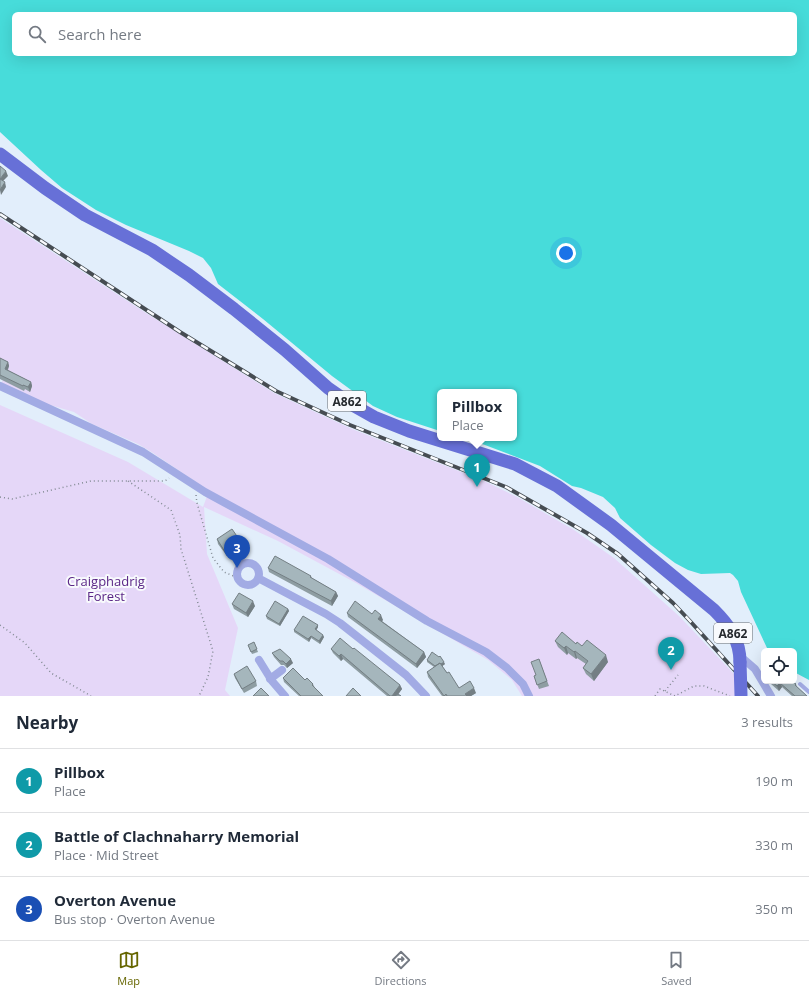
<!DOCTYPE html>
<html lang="en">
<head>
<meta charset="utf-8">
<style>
	body { margin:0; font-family:"Open Sans",sans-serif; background:#f2f2f3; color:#1f2937 }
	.controls { position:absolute; right:12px; bottom:12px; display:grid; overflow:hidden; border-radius:6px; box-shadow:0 4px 16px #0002 }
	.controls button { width:36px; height:36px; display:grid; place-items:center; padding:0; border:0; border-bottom:1px solid #e0e1e3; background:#fff; color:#1f2937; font:20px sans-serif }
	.you { position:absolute; left:566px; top:253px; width:14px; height:14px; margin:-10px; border:3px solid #fff; border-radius:50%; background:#1a73e8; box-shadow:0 0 0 6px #1a73e833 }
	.badge { display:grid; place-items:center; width:26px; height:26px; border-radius:50%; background:#660; color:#fff; font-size:13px; font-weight:700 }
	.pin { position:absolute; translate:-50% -33px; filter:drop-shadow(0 1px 2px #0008) }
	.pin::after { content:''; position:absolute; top:21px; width:14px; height:12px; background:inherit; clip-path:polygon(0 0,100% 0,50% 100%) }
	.popup { position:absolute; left:437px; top:389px; width:80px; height:52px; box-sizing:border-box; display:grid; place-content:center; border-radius:6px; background:#fff; filter:drop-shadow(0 1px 3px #0005); font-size:13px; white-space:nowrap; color:#747a83 }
	.popup b { font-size:15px; color:#1f2937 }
	.popup::after { content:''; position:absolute; left:50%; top:100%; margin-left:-8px; border:8px solid transparent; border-top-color:#fff }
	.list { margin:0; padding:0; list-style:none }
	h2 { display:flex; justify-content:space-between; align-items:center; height:52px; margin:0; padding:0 16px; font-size:17px }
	h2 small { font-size:13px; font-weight:400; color:#747a83 }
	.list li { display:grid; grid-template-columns:26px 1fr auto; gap:12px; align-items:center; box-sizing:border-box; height:64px; padding:0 16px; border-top:1px solid #e0e1e3 }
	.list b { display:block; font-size:15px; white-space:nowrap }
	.list p { margin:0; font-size:13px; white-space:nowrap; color:#747a83 }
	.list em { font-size:13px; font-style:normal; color:#747a83 }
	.icon { flex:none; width:22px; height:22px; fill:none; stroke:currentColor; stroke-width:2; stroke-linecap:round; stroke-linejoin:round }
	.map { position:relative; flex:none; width:809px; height:696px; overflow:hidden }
	.search { position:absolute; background:#fff; box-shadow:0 4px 16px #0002; left:12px; right:12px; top:12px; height:44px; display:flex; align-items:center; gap:10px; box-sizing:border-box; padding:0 14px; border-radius:6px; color:#747a83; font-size:15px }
	.sheet { height:244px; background:#fff }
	nav { display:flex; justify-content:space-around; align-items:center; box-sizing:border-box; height:56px; border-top:1px solid #e0e1e3; background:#fff; font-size:11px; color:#747a83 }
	nav a { display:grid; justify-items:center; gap:2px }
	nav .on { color:#660 }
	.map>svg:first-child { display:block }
	.green { fill:#e5d7f8 }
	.water { fill:#47dcda; fill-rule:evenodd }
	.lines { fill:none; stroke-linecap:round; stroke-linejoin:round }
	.path { stroke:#838b94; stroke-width:1.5; stroke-dasharray:1 3; stroke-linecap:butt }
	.service { stroke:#a2abe4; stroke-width:4 }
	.minor { stroke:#a2abe4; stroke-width:8 }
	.primary { stroke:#6770d7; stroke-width:13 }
	.rail-casing { stroke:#464c52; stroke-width:4 }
	.rail { stroke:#f8fafd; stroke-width:2.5; stroke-dasharray:8; stroke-linecap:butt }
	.primary-bridge { stroke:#6770d7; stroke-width:13 }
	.wall { fill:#8e9da2 }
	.shaded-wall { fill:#747f84 }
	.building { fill:#a5b6bc; stroke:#747f84 }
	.labels { text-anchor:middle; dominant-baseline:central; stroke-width:4; stroke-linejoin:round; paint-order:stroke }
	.shield { fill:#f8fafd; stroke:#64686c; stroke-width:1 }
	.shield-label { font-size:12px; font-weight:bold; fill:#25292e }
	.park-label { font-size:13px; fill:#5a2686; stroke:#f8fafd }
</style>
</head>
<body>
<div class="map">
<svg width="809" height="696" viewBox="0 0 809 696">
	<rect width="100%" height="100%" fill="#e2eefb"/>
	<path class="green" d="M 0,218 L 146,313 L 274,393 L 352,429 L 484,481 L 517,497 L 574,530 L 614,558 L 679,616 L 735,675 L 736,696 L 522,696 L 512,680 L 488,660 L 356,583 L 278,541 L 204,507 L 207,554 L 238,628 L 225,690 L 230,696 L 0,696 L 0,405 L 128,462 L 203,507 L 209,491 L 153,453 L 138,444 L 92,424 L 74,412 L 43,403 L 1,384 L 9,366 L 0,362 Z"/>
	<path class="water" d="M 0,0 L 809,0 L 809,680 L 794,672 L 794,651 L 770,651 L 767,648 L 741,592 L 738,581 L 733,575 L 730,573 L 701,574 L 688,570 L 675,563 L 651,545 L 620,518 L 615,508 L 603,497 L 581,488 L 572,486 L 540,466 L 485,445 L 463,438 L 514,438 L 514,392 L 440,392 L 440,431 L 397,417 L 373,406 L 332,376 L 263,319 L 218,284 L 211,268 L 203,258 L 189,251 L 126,225 L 96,210 L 62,188 L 41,170 L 0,132 ZM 14,14 L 795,14 L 795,54 L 14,54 Z"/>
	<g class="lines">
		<path class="path" d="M 128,481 L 171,510 L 180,535 L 181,549 L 213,651 L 208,677 L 199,696
			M 196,495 L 197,503 L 213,558 L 224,572 L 238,578
			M 0,497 L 12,499 L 91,481 L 165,481 L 169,478
			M 0,625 L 25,643 L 51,673 L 91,696
			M 665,691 L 678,675
			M 655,696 L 660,689 L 675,696 L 694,686 L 704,686 L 730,696"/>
		<path class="service" d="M 800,684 L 809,692"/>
		<path class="minor" d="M 0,386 L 143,452 L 205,492 L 328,559 L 427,621 L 486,652 L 507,668 L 523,684 L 529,696
			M237 574a11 11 0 1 1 22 0a11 11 0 1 1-22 0Z
			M 258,578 L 326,614 L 340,623 L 406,675 L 426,696
			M 740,656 L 755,669 L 771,696
			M 259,660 L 272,681 L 285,696
			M 270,679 L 282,670"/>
		<path class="primary" d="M 0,154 L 45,188 L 85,215 L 152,250 L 189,275 L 234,309 L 285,350 L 328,388 L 351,404 L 374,417 L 409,431 L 515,464 L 557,486 L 611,525 L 714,610 C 729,625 740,640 740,662"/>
		<defs>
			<path id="rail" d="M 0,214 L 180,332 L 276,391 L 350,425 L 506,487 L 587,533 L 618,554 L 673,603 L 690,621 L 758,696"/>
		</defs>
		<use href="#rail" class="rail-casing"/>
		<use href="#rail" class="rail"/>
		<path class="primary-bridge" d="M 740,662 L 741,695"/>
	</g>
	<path class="wall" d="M 0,358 L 8,362 L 9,366 L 8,370 L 31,382 L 32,386 L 30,392 L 25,389 L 24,391 L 0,379 Z
		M 217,539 L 242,546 L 227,556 L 218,544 Z
		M 268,568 L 311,576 L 312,578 L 336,592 L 338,596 L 332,606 L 269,572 Z
		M 232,604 L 255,606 L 248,617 L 234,609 Z
		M 288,609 L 289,611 L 280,626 L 267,619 L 266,616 Z
		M 347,613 L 372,614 L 383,620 L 382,621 L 424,652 L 426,657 L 417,668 L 348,617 Z
		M 318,625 L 318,627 L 316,630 L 324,637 L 320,644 L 311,638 L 309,642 L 294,632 L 294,630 Z
		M 555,641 L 576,644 L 582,646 L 608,662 L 594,681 L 586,674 L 583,668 L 586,664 L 577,658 L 576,659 L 568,653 L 567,655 L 558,647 Z
		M 254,642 L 258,652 L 252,654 L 248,645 Z
		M 331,649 L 353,649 L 400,685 L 402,689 L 398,694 L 401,696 L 387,696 L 343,659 L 341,661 L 333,653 Z
		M 272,653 L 293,663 L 287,668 L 284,665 L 281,665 L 274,657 Z
		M 539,659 L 549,686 L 539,689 L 534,676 L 536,675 Z
		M 427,660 L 445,664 L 442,666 L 459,688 L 476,693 L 471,696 L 442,696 L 428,677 L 427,672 L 434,667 L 427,662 Z
		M 234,674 L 256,681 L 257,686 L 244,693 L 235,678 Z
		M 283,678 L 305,680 L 313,684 L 315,688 L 323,696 L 299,696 L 284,682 Z
		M 770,681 L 796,684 L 797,687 L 807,696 L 792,696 L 782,687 L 779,691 L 771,684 Z"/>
	<path class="shaded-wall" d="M 6,171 L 8,176 L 1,183 L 0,179 Z
		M 5,182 L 6,187 L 1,195 L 0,190 Z
		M 8,362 L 9,366 L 6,373 L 5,369 Z
		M 31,382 L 32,386 L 30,392 L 28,387 Z
		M 241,542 L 242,546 L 227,556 L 225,552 Z
		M 336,592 L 338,596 L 332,606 L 331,601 Z
		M 253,601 L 255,606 L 248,617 L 246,613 Z
		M 288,609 L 289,611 L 280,626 L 279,624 Z
		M 381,615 L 383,620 L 380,623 L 378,619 Z
		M 318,625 L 318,627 L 316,631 L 315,629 Z
		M 323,635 L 324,637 L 320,644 L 319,641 Z
		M 311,636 L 311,638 L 309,642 L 308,639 Z
		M 566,646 L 568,653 L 567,655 L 564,648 Z
		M 575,651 L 577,658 L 576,659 L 574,652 Z
		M 424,652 L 426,657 L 417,668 L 416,664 Z
		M 341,654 L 343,659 L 341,661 L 339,656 Z
		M 606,655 L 608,662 L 594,681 L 591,674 Z
		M 291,659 L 293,663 L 287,668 L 286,664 Z
		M 444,662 L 445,664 L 437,670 L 436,667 Z
		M 780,683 L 782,687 L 779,691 L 777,686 Z
		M 400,685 L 402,689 L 397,696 L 392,696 Z
		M 474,688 L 476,693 L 471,696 L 466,696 L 465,694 Z"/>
	<path class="building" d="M 0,166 L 6,171 L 0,179 Z
		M 0,179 L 5,182 L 0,190 Z
		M 0,358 L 8,362 L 5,369 L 31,382 L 28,387 L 23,385 L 23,386 L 0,375 Z
		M 232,529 L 241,542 L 225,552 L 217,539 Z
		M 275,556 L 311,576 L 310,577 L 336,592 L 331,601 L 268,568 Z
		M 239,593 L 253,601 L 246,613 L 232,604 Z
		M 275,601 L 288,609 L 279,624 L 266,616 Z
		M 355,601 L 372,614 L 375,610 L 381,615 L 378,619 L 424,652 L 416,664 L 347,613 Z
		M 303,616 L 318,625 L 315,629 L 323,635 L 319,641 L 311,636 L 308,639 L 294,630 Z
		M 562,632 L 576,644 L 577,642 L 582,646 L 587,640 L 606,655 L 591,674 L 583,668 L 588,661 L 575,651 L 574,652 L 566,646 L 564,648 L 555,641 Z
		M 340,638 L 353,649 L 354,648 L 400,685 L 392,696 L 390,696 L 341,654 L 339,656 L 331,649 Z
		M 254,642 L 257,649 L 251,652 L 248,645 Z
		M 280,649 L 291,659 L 286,664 L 283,661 L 280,661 L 272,653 Z
		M 432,652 L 439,657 L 440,656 L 444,662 L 441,664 L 440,663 L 435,666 L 427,660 Z
		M 539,659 L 547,681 L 537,685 L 534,676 L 536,675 L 531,662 Z
		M 440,663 L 447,673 L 449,672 L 459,688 L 470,681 L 474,688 L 465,694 L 467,696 L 447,696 L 446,694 L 444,696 L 427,672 Z
		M 247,666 L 256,681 L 242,689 L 234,674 Z
		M 293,668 L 305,680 L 307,678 L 313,684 L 312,685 L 323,696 L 301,696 L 283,678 Z
		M 771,681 L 792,681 L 796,684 L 795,685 L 807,696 L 795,696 L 780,683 L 777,686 Z
		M 261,688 L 269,696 L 253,696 Z
		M 353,688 L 361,696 L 346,696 Z
		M 398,694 L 401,696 L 395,696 Z"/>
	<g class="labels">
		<g class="shield">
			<rect x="328" y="391" width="38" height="20" rx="3"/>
			<rect x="714" y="623" width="38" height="20" rx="3"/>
		</g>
		<g class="shield-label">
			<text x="347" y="401">A862</text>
			<text x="733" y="633">A862</text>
		</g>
		<g class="park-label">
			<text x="106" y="581">Craigphadrig<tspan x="106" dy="15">Forest</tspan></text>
		</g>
	</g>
</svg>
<div class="controls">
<button><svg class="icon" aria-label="locate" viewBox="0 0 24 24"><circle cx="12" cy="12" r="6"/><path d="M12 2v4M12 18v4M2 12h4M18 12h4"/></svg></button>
</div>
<div class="you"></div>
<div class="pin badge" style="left:477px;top:487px;background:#0f9aa8">1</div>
<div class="popup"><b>Pillbox</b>Place</div>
<div class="pin badge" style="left:671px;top:670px;background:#0f9aa8">2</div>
<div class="pin badge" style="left:237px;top:568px;background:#1a4fb4">3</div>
<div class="search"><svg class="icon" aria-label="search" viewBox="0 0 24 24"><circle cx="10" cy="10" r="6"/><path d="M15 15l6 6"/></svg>Search here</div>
</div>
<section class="sheet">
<h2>Nearby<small>3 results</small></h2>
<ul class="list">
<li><span class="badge" style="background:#0f9aa8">1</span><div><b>Pillbox</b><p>Place</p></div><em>190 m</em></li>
<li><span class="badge" style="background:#0f9aa8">2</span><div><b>Battle of Clachnaharry Memorial</b><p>Place · Mid Street</p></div><em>330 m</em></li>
<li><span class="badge" style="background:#1a4fb4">3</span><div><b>Overton Avenue</b><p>Bus stop · Overton Avenue</p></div><em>350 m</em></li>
</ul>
</section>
<nav>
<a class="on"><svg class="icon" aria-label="map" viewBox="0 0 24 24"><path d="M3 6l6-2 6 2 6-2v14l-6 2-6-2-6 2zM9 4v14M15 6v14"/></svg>Map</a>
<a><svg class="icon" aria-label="directions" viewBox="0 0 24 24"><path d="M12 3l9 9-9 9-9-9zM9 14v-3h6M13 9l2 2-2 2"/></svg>Directions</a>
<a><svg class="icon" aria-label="saved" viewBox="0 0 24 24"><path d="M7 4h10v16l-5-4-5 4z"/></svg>Saved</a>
</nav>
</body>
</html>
